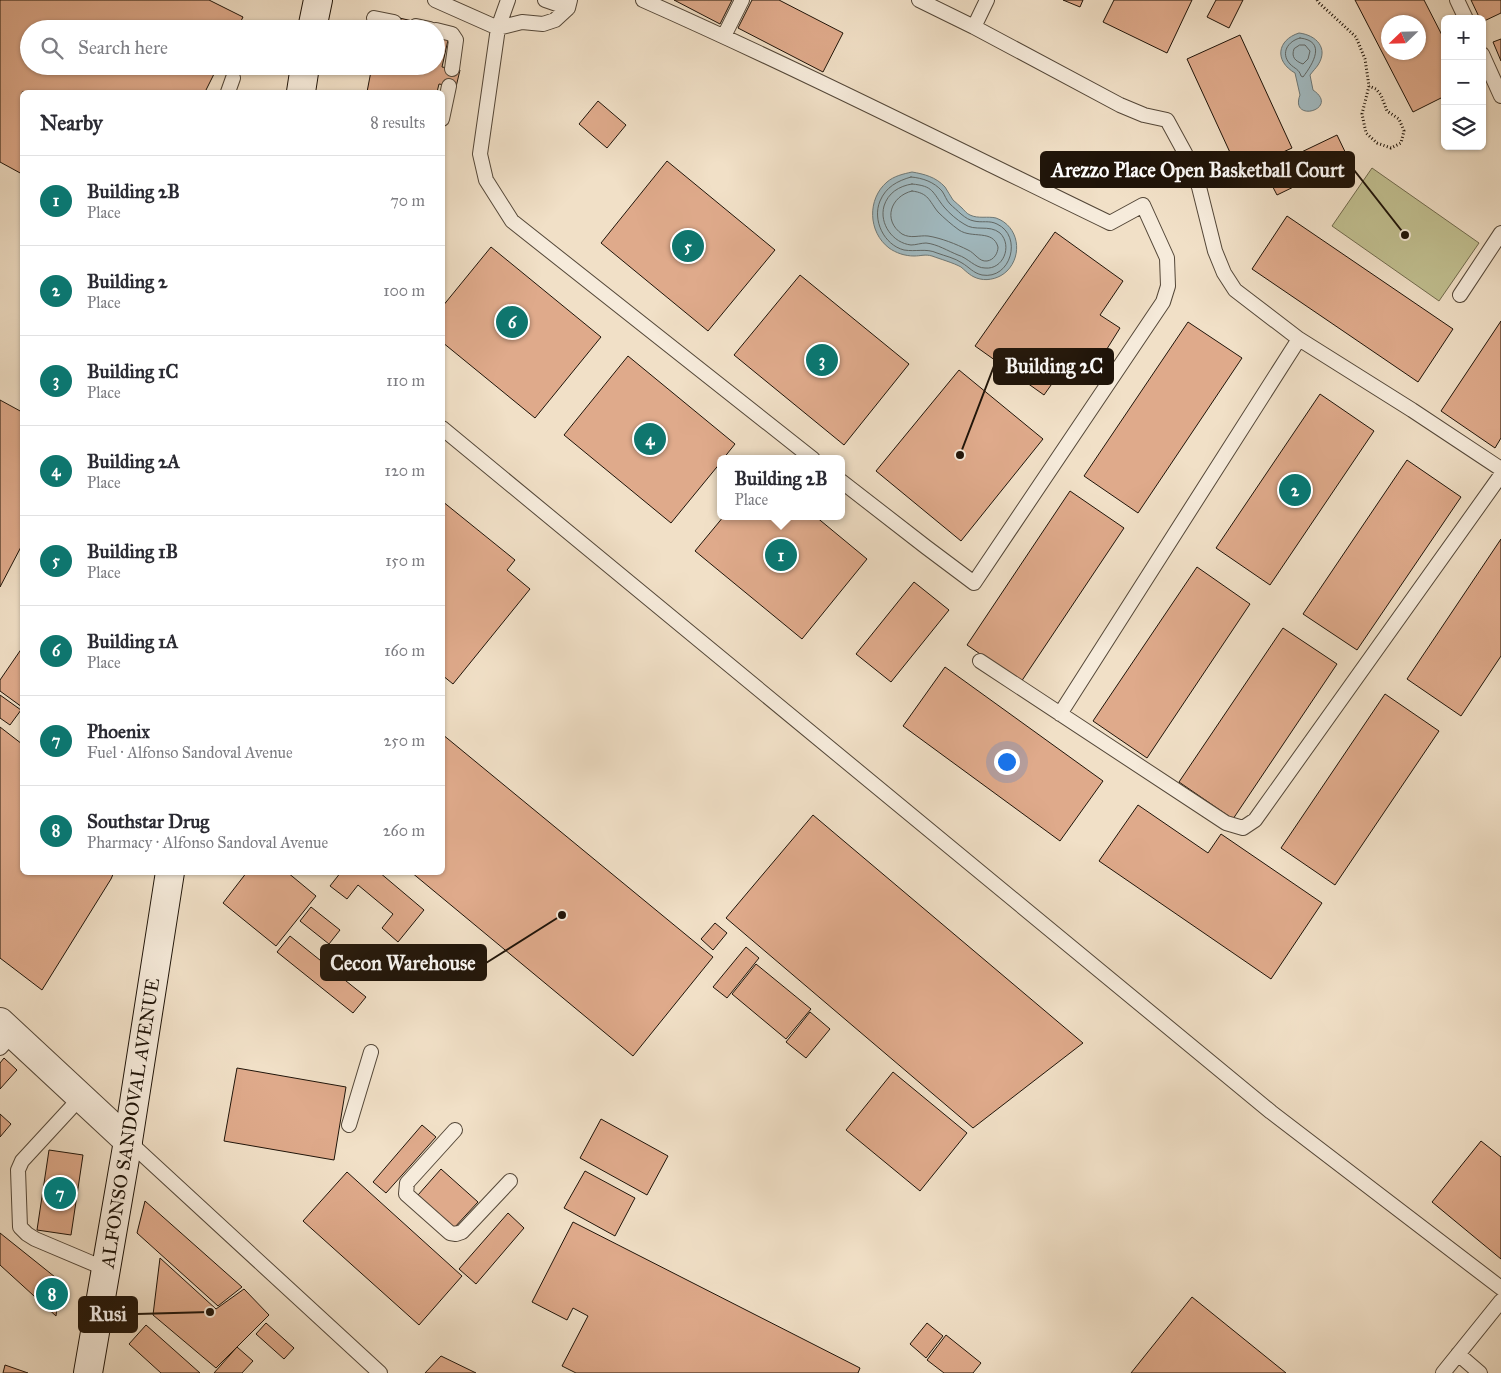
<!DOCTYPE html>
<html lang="en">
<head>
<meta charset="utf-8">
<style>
	body { margin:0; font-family:"IM FELL Great Primer",serif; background:#f7f7f7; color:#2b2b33 }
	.controls { position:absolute; right:15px; top:15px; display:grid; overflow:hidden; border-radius:8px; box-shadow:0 1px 4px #0004 }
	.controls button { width:45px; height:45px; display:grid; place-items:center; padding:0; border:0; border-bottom:1px solid #e1e1e2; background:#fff; color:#2b2b33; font:25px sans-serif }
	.compass { position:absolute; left:1381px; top:15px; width:45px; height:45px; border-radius:50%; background:#fff; box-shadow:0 1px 4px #0004; rotate:247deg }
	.you { position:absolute; left:1006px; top:761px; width:18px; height:18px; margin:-12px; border:4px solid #fff; border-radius:50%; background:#1a73e8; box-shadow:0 0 0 8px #1a73e833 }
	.badge { display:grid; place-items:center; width:32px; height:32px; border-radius:50%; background:#0f766e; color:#fff; font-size:16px; font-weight:700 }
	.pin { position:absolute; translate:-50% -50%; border:2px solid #fff; box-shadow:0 1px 5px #0006 }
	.popup { position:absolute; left:717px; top:455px; width:128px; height:65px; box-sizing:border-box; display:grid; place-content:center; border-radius:8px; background:#fff; filter:drop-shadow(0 1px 4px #0005); font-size:16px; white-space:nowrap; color:#7c7c81 }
	.popup b { font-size:19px; color:#2b2b33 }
	.popup::after { content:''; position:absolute; left:50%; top:100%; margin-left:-10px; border:10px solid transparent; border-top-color:#fff }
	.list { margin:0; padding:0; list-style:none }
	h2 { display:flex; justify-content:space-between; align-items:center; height:65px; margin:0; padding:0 20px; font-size:21px }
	h2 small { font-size:16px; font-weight:400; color:#7c7c81 }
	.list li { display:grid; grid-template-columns:32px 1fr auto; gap:15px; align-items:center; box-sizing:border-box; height:90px; padding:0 20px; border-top:1px solid #e1e1e2 }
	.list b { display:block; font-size:19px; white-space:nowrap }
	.list p { margin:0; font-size:16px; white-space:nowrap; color:#7c7c81 }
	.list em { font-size:16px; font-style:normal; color:#7c7c81 }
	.icon { flex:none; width:28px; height:28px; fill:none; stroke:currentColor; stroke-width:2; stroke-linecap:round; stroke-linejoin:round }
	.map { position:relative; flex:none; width:1501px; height:1373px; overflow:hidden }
	.search { position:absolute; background:#fff; box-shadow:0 1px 4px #0004; left:20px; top:20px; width:425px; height:55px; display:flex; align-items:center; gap:12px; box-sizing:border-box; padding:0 18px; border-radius:28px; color:#7c7c81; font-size:19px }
	.panel { position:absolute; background:#fff; box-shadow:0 1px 4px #0004; left:20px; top:90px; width:425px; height:785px; border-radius:8px }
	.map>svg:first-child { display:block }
	.green { fill:#c1c091; stroke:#706a4d }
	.water { fill:#a1bac1; stroke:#6d7877 }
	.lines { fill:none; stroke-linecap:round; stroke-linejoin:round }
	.shore { stroke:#606765; stroke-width:1 }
	.building { fill:#dfaa8b; stroke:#1f1409; fill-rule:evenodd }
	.lane-casing { stroke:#544738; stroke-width:16 }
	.street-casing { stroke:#544738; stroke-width:30 }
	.secondary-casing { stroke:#1f1409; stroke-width:30 }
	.path { stroke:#1f1409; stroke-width:3; stroke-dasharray:1 2.5; stroke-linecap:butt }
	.lane { stroke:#f6ebdb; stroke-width:14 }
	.street { stroke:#f6ebdb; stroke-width:28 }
	.secondary { stroke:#f6ebdb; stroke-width:28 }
	.labels { text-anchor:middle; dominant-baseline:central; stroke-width:5; stroke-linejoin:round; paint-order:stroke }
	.street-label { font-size:19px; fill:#1f1409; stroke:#f6ebdb }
	.leader { fill:none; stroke:#1f1409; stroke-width:2 }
	.callout-dot { fill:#1f1409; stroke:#f6ebdb; stroke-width:2 }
	.callout { fill:#1f1409; stroke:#1f1409; stroke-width:2 }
	.callout-label { font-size:20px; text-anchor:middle; font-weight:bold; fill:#fff }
</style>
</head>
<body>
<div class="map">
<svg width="1501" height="1373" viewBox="0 0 1501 1373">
	<rect width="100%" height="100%" fill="#f1e0c7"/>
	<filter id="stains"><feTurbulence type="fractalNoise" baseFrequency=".004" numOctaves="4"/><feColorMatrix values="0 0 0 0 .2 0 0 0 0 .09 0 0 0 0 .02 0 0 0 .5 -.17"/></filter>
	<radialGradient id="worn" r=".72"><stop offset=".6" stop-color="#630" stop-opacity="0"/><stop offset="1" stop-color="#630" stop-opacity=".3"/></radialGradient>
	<path class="green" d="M 1372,168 L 1479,243 L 1439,301 L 1332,226 Z"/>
	<path class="water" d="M 1299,33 C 1316,35 1329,48 1318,65 C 1316,68 1313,71 1310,75 L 1313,90 C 1341,109 1289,124 1300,95 L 1295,73 C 1274,61 1277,40 1299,33 Z
		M 912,172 C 924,174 936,177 945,187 C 948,191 950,196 953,200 C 956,203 959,205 962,208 C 964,210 967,214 970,215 C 978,219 988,216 996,218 C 1019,226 1023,255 1007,271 C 1000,278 989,281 980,279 C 971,277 967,272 961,267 C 954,263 940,259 932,256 C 925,254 921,256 914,256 C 905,256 896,253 889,248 C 868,232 867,199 887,182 C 894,176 903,174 912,172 Z"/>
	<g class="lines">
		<path class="shore" d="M 1300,38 C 1327,41 1313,64 1303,77 L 1301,76 C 1299,69 1295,69 1290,64 C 1280,53 1288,41 1300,38 Z
			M 1300,45 L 1305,45 L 1310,51 L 1308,59 L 1303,64 C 1295,61 1291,57 1294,49 Z
			M 911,177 C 923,178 934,182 942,191 C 945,195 946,200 950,204 C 953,207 958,211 961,214 C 966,218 969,220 974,221 C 982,223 989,220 997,224 C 1023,236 1011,280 982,275 C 973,273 969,267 962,263 C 955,258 945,256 937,253 C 926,248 916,252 904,250 C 884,245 872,220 880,201 C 886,187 897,181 911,177 Z
			M 912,184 C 934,186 932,192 944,207 C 949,213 957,220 964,224 C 975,232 989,224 1000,233 C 1013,246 1003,270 985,268 C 975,268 968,258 958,255 C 948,251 937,244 926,243 C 921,243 916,245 911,245 C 893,243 879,224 884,206 C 888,193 899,186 912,184 Z
			M 912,191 C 929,193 929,201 938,212 C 944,218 952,225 959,230 C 972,239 993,229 998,247 C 998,253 994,260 987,261 C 979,262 975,253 968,250 C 956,244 941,238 928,236 C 919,235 911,239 902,234 C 882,220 891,196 912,191 Z"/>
	</g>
	<path class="building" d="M 0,0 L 209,0 L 243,17 L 237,29 L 29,29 L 29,66 L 218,66 L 205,92 L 22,92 L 22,174 L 0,162 Z
		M 674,0 L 732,0 L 720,24 Z
		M 752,0 L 779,0 L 843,33 L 823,72 L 738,28 Z
		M 1063,0 L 1083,0 L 1080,7 Z
		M 1114,0 L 1192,0 L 1167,53 L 1103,22 Z
		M 1216,0 L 1243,0 L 1229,28 L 1207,17 Z
		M 1355,0 L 1424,0 L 1445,41 L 1445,96 L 1413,112 ZM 1388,22 L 1418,22 L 1418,52 L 1388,52 Z
		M 1471,0 L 1501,0 L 1501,13 L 1482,22 L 1482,19 L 1480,19 Z
		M 395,17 L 417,22 L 416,29 L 380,29 L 380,26 Z
		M 1240,35 L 1292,148 L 1239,172 L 1187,59 Z
		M 436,37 L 448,40 L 442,67 L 460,70 L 456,87 L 439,84 L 437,92 L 367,92 L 372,66 L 436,66 Z
		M 1501,39 L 1501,61 L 1493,42 Z
		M 598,101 L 626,125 L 607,148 L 579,124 Z
		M 1337,135 L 1349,160 L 1277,195 L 1264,170 Z
		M 667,161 L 775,250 L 708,331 L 601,243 Z
		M 1287,216 L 1453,329 L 1418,382 L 1252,269 Z
		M 1055,232 L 1123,281 L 1100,315 L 1120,328 L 1095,368 L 1073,354 L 1044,395 L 975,346 Z
		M 491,247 L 601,337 L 535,418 L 442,342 L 442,307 Z
		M 800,275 L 909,364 L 844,445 L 734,355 Z
		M 1501,321 L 1501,438 L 1495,448 L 1441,411 Z
		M 1188,322 L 1242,358 L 1138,513 L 1084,476 Z
		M 628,356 L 735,444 L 723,459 L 721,459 L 721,462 L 671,523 L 564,435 Z
		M 959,370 L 1043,439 L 961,541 L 876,471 Z
		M 1320,394 L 1374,431 L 1270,585 L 1216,548 Z
		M 0,400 L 22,412 L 22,545 L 0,587 Z
		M 1407,460 L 1461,497 L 1357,650 L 1303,614 Z
		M 1070,491 L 1124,528 L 1021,682 L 967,645 Z
		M 442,501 L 515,560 L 507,570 L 530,589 L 453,684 L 442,675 Z
		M 724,516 L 815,516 L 867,559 L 802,639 L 695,551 Z
		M 1501,539 L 1501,656 L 1461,716 L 1407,679 Z
		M 1197,567 L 1250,604 L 1147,758 L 1093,721 Z
		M 914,582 L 949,610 L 891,682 L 856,654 Z
		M 1283,628 L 1337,664 L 1233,819 L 1179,782 Z
		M 22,648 L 22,707 L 0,691 L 0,680 Z
		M 945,667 L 1103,781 L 1060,841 L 903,726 Z
		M 1385,694 L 1439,731 L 1335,885 L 1281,848 Z
		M 0,695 L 21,710 L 10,725 L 0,718 Z
		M 0,727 L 22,744 L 22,872 L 114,872 L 111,879 L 42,990 L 0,958 Z
		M 442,734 L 713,957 L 633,1056 L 411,872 L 442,872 Z
		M 1138,805 L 1208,853 L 1221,834 L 1322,903 L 1271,979 L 1099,861 Z
		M 813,815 L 1083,1043 L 973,1128 L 726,918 Z
		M 247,872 L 287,872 L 316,896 L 276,946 L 223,903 Z
		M 341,872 L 379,872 L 424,910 L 398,942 L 382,928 L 393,914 L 358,885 L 347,899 L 330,886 Z
		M 311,907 L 340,930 L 329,944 L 300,921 Z
		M 715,923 L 727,933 L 713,950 L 701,939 Z
		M 290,936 L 366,997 L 353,1013 L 277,952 Z
		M 746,947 L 759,958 L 727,998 L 713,987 Z
		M 756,964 L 811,1009 L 786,1039 L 732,994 Z
		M 810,1012 L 830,1029 L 806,1058 L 786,1042 Z
		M 4,1058 L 17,1070 L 0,1089 L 0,1063 Z
		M 237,1068 L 346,1087 L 334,1160 L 224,1141 Z
		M 893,1072 L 967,1133 L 920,1191 L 846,1130 Z
		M 0,1114 L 11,1124 L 0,1137 Z
		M 601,1119 L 668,1156 L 647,1195 L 580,1158 Z
		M 422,1125 L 436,1137 L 386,1193 L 373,1182 Z
		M 1481,1141 L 1501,1157 L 1501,1259 L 1432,1202 Z
		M 49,1150 L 83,1155 L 71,1235 L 37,1230 Z
		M 441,1169 L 478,1202 L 454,1228 L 418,1195 Z
		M 585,1171 L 635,1198 L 615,1236 L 564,1208 Z
		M 347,1172 L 462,1276 L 419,1325 L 303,1221 Z
		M 145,1201 L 242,1287 L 218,1306 L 137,1233 Z
		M 508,1213 L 524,1228 L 476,1284 L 459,1269 Z
		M 573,1222 L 860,1368 L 858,1373 L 576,1373 L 562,1366 L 588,1316 L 573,1308 L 567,1320 L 532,1302 Z
		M 0,1233 L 60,1281 L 56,1316 L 0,1265 Z
		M 160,1258 L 216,1309 L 244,1289 L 269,1315 L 216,1368 L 153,1315 Z
		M 1192,1297 L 1286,1373 L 1131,1373 Z
		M 266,1323 L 294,1348 L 284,1359 L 256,1334 Z
		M 927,1323 L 943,1336 L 926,1358 L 910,1344 Z
		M 146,1325 L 200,1373 L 161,1373 L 129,1344 Z
		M 946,1335 L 981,1363 L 973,1373 L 944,1373 L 927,1360 Z
		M 237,1347 L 253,1361 L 242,1373 L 214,1373 Z
		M 441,1356 L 476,1373 L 425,1373 Z
		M 5,1365 L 28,1373 L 3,1373 Z"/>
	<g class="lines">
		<defs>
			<path id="lane" d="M 435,0 L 498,28 L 522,22 L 543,24 L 555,20 L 568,8 L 570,0
				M 508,0 L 498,28 L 480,154 L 486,180 L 512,221 L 813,459
				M 545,0 L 568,8
				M 643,0 C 801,70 955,148 1110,223 L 1143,205 L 1167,258 L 1168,286 L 1163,302 L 974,583 L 926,547 L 841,481
				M 919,0 L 974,27 L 1120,105 L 1144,115 L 1167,120 L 1185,153 L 1199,187 L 1215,251 L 1224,273 L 1235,290 L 1299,339 L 1412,410 L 1501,469
				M 1457,0 L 1466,19
				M 374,18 L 394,22
				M 416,26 L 430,29
				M 974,27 L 987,0
				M 436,30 L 452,34 L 456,40 L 452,69
				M 724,36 L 742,0
				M 1482,54 L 1501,96
				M 228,92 L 233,78
				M 442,119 L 449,86
				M 1460,295 L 1501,233
				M 442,428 L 1271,1112 L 1501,1288
				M 980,661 L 1226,823 L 1243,828 L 1255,820 L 1501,475
				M 1060,714 L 1299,339
				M 0,1048 L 13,1034
				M 81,1097 L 22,1161 L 18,1170 L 20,1227 L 27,1234 L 35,1239 L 106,1269
				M 349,1125 L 371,1052
				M 455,1130 L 407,1183 L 406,1194 L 450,1233 L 456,1234 L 462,1232 L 510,1181
				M 128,1141 L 380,1373
				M 1458,1354 L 1480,1373
				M 1443,1373 L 1501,1301"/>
			<path id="street" d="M 0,1022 L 128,1141"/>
			<path id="secondary" d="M 312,29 L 318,0
				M 301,92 L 305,66
				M 88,1373 L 128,1141 L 170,872"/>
		</defs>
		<use href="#lane" class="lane-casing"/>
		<use href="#street" class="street-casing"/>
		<use href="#secondary" class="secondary-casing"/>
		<path class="path" d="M 1317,0 L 1318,2 L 1356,37 L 1365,59 L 1369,86 L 1362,114 L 1366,133 L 1377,143 L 1391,148 L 1401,143 L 1404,131 L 1399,119 L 1387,111 L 1381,95 L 1376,89 L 1369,86"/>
		<use href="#lane" class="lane"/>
		<use href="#street" class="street"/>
		<use href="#secondary" class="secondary"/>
	</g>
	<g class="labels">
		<g class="street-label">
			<text transform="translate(130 1123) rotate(-81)">ALFONSO SANDOVAL AVENUE</text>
		</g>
	</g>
	<path class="leader" d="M1405 235L1354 170M960 455L994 366M562 915L486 963M210 1312L137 1314"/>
	<g class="callout-dot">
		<circle cx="1405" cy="235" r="5"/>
		<circle cx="960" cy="455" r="5"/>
		<circle cx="562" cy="915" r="5"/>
		<circle cx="210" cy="1312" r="5"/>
	</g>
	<g class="callout">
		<rect x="1041" y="152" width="313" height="35" rx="5"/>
		<rect x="994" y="349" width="119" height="35" rx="5"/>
		<rect x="321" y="945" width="165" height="35" rx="5"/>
		<rect x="79" y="1297" width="58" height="35" rx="5"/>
	</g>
	<g class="callout-label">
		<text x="1198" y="177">Arezzo Place Open Basketball Court</text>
		<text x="1054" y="373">Building 2C</text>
		<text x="403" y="970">Cecon Warehouse</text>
		<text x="108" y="1321">Rusi</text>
	</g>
	<rect width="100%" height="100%" filter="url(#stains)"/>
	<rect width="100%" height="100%" fill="url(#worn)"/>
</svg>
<div class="controls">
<button>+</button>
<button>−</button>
<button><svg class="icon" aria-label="layers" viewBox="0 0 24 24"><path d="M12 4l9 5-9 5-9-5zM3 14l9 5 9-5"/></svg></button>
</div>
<svg class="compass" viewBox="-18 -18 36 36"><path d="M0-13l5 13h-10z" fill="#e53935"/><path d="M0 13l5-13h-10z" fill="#7c7c81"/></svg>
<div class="you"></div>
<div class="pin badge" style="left:781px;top:555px">1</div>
<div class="popup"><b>Building 2B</b>Place</div>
<div class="pin badge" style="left:1295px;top:490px">2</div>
<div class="pin badge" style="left:822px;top:360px">3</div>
<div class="pin badge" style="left:650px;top:439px">4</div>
<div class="pin badge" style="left:688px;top:246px">5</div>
<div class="pin badge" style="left:512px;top:322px">6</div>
<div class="pin badge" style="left:60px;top:1193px">7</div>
<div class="pin badge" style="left:52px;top:1294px">8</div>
<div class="search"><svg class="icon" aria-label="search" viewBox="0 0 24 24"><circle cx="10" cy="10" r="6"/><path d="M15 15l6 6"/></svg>Search here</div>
<section class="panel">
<h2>Nearby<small>8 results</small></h2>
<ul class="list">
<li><span class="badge">1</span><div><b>Building 2B</b><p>Place</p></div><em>70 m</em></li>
<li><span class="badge">2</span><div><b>Building 2</b><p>Place</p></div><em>100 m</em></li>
<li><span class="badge">3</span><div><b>Building 1C</b><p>Place</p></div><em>110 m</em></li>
<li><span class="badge">4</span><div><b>Building 2A</b><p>Place</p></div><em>120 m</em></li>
<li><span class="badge">5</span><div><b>Building 1B</b><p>Place</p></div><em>150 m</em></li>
<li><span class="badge">6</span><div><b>Building 1A</b><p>Place</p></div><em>160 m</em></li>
<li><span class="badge">7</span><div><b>Phoenix</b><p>Fuel · Alfonso Sandoval Avenue</p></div><em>250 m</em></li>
<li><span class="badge">8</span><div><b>Southstar Drug</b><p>Pharmacy · Alfonso Sandoval Avenue</p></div><em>260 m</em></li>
</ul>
</section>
</div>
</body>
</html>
